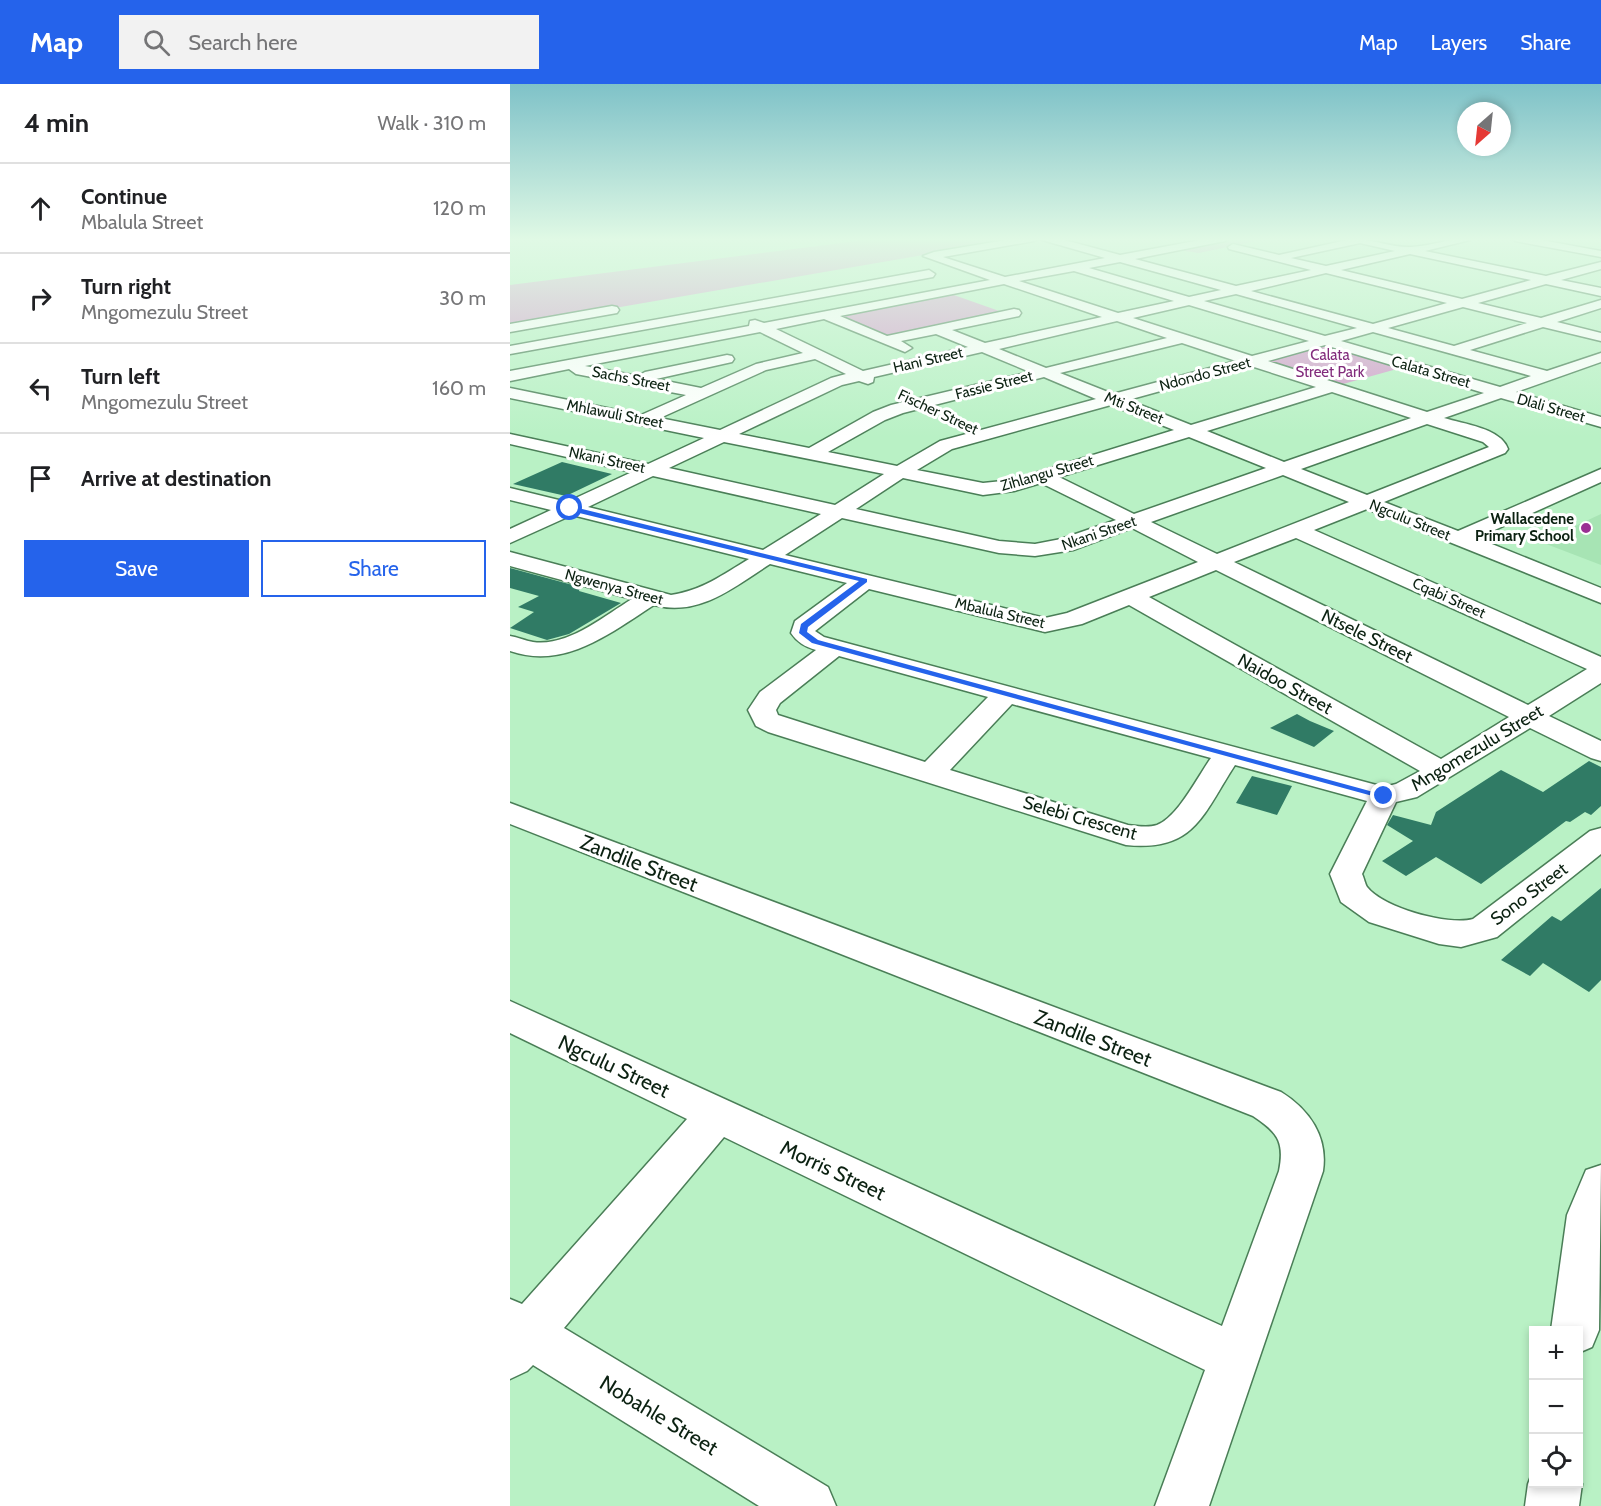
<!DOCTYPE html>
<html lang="en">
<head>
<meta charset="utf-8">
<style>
	body { margin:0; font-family:Cabin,sans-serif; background:#f2f2f2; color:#202124 }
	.controls { position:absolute; right:18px; bottom:18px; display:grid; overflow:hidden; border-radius:0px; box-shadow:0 3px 9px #0003 }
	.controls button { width:54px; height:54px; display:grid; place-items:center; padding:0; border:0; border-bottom:2px solid #e0e0e0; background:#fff; color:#202124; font:30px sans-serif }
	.compass { position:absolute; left:947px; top:18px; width:54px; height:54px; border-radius:50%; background:#fff; box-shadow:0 3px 9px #0003; rotate:207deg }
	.stop { position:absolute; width:18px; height:18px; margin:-14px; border:4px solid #2563eb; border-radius:50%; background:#fff }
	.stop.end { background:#2563eb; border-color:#fff; box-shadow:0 2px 6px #0008 }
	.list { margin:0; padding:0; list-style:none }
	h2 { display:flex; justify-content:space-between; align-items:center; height:78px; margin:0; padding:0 24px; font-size:26px }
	h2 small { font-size:20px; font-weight:400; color:#757577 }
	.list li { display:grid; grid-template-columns:39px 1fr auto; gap:18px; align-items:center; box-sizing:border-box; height:90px; padding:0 24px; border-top:2px solid #e0e0e0 }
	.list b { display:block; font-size:22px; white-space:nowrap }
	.list p { margin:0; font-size:20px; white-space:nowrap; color:#757577 }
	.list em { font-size:20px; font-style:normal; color:#757577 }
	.actions { display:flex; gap:12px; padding:18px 24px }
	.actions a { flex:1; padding:14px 0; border:2px solid #2563eb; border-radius:0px; text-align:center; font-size:21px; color:#2563eb }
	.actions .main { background:#2563eb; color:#fff }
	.icon { flex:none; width:33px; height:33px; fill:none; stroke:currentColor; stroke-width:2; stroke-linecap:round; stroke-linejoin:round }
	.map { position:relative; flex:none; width:1091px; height:1422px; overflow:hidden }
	header { display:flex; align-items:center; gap:36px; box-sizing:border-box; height:84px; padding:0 30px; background:#2563eb; color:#fff }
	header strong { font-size:28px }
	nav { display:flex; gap:33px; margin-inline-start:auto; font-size:21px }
	.search { width:420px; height:54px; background:#f2f2f2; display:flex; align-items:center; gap:15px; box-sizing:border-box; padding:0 21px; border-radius:0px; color:#757577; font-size:22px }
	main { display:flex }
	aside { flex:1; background:#fff }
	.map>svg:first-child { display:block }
	.built { fill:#a7e4b4 }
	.green { fill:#d39ecc }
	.building { fill:#307b65 }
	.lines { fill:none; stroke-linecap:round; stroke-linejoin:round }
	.street-casing { stroke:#4a7e57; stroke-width:3 }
	.street { fill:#fff; fill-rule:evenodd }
	.route { fill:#2563eb }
	.poi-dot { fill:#9a3093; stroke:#fff; stroke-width:2 }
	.labels { text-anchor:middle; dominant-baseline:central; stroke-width:6; stroke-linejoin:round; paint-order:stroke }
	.far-park-label { font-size:15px; fill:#822b7c; stroke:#fff }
	.far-street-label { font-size:15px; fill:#0b2111; stroke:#fff }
	.far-poi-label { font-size:15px; font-weight:bold; fill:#0b2111; stroke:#fff; text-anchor:end }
	.street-label { font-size:18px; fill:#0b2111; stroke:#fff }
	.near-street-label { font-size:21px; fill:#0b2111; stroke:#fff }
</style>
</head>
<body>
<header>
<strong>Map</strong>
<div class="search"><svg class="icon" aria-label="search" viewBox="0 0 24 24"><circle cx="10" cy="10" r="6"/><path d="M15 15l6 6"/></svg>Search here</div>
<nav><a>Map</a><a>Layers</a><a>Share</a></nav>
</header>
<main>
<aside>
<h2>4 min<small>Walk · 310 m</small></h2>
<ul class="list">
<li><svg class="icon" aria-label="ahead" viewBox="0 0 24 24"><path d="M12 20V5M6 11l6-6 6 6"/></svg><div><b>Continue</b><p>Mbalula Street</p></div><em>120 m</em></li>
<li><svg class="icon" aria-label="right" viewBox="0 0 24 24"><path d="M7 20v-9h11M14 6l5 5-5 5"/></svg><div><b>Turn right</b><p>Mngomezulu Street</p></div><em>30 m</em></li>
<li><svg class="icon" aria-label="left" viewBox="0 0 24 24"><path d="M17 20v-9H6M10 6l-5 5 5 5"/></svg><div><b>Turn left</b><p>Mngomezulu Street</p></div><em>160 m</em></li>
<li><svg class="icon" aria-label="arrive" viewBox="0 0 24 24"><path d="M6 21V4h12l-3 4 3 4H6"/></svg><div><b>Arrive at destination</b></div></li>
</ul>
<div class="actions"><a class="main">Save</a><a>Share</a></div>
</aside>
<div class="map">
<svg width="1091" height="1422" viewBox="0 0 1091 1422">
	<rect width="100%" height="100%" fill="#b9f1c5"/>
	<path class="built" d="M 1091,430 L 1091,481 L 1031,458 Z"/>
	<path class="green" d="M 371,154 L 512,154 L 0,242 L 0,201 Z
		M 721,154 L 760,154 L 689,169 L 668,166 L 669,164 Z
		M 441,210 L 492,228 L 381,252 L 374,252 L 327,232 Z
		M 816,261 L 894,283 L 826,302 L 760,280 L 756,276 Z"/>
	<path class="building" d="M 52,378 L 102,390 L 56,412 L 3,400 Z
		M 0,484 L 70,503 L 69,507 L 111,519 L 59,550 L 37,556 L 0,544 L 24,528 L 8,523 L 29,512 L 0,504 Z
		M 787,630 L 800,637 L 824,647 L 804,663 L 760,644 Z
		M 1079,677 L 1091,683 L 1091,722 L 1081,731 L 1075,728 L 1060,738 L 1056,737 L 971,800 L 926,773 L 896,792 L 872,777 L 903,757 L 877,741 L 883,731 L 921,741 L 926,728 L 991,686 L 1033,708 Z
		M 742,692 L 782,702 L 767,731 L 726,719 Z
		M 1091,804 L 1091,896 L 1079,908 L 1033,879 L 1020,892 L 991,876 L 1042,832 L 1051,837 Z"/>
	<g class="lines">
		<defs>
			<path id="street" d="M 508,154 L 529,154 L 524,157 L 433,173 L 495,193 L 595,174 L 532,156 L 531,154 L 547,154 L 610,171 L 701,154 L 720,154 L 715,157 L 625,175 L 726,202 L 801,186 L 719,165 L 718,163 L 723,160 L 769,171 L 837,156 L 836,154 C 858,154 883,164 901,163 C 921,162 940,154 961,154 L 960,156 L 915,167 L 1036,192 L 1091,178 L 1091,185 L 1051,196 L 1091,204 L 1091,212 L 1036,200 L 968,219 L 1031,234 L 1091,216 L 1091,224 L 1047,238 L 1091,249 L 1091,257 L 1033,243 L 960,266 L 1037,287 L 1091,269 L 1091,278 L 1006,308 L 1091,333 L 1091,343 L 991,314 L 934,334 C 953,340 991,344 998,365 L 995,369 L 874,418 L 948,447 L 1091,385 L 1091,398 L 967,454 L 1091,504 L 1091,519 L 857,425 L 804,446 L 1091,573 L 1091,599 L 1039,632 L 1091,657 L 1091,677 L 1081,674 L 1020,644 L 907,713 L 886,718 L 852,790 C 854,794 855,800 857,803 C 873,824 939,842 963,835 L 1080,747 L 1091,744 L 1091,770 L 987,853 L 951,863 L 929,860 L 859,838 L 831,818 L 820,790 L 857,717 L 725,681 C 693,730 685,768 616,761 L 258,648 L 246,642 L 238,626 L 250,608 L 306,566 C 295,563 287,558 281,549 L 285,537 L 337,499 L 260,480 C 224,503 189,533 144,521 C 100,549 55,586 0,567 L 0,552 C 8,553 15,557 23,558 C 58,563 94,532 122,515 L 0,482 L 0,468 L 161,511 C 193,506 212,491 239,475 L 62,431 L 0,459 L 0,445 L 41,426 L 0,416 L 0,404 L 57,418 L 122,388 L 0,360 L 0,350 L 138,380 L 194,354 L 0,314 L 0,304 L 131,331 L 176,311 L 66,290 L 59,285 L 0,297 L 0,287 L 239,242 L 240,237 L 245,236 L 254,239 L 480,196 L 413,172 L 424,168 ZM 850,159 L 885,167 L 816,182 L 781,174 ZM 900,170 L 1021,196 L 952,215 L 831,186 ZM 610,178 L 711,206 L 679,213 L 579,184 ZM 564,187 L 664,217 L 608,229 L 509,197 ZM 816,189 L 937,219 L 863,240 L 741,207 ZM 494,200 L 592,233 L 475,259 L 442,246 L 509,232 L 511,229 L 509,226 L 504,225 L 377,252 L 330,232 ZM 726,210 L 847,244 L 815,252 L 694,217 ZM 679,221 L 799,257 L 742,272 L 623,234 ZM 953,223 L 1017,239 L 944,262 L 878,244 ZM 314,235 L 395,268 L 402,264 L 391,257 L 426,250 L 458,263 L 353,287 L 266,245 ZM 607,237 L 657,254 L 536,284 L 489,265 ZM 250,248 L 293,269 L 246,280 L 191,304 L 146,295 L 222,278 L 224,275 L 222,272 L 217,271 L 135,288 L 128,292 L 75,282 ZM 863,248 L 1021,292 L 990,303 L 831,257 ZM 672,259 L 726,277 L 603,310 L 550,289 ZM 815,261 L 974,309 L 917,328 L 758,277 ZM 472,268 L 520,288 L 381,321 L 363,328 L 299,364 L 229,350 L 332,301 L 349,297 L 358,300 L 363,298 L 364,293 ZM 305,275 L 336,290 L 321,294 L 210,346 L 150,334 L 256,286 ZM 741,282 L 806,303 L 681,341 L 618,316 ZM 534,293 L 586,315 L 430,357 L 387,382 L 318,368 L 375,336 L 393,329 ZM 822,308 L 901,334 L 774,378 L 697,347 ZM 601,321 L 664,346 L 502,396 L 473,399 L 407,386 L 442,365 ZM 917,340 L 973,358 L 979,363 L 857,411 L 791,385 ZM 679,353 L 756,384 L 624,430 L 549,393 ZM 214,358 L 374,390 L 325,421 L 159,384 ZM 773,391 L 839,418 L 707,470 L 641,438 ZM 143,392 L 311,430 L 253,466 L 78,423 ZM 393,394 L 473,411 L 504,407 L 531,399 L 606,436 L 551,455 L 525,460 L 489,457 L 346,425 ZM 332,434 L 489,469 L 525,472 L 563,466 L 622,444 L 688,478 L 557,529 L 535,534 L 275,471 ZM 786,454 L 1077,585 L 1018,621 L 724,478 ZM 706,486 L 999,633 L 931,675 L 639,513 ZM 359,505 L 535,548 L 572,540 L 619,521 L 910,687 L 886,700 L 874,703 L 314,553 L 305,547 ZM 329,572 L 478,613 L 415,678 L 268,631 L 266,626 L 270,619 ZM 502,620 L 701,674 C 688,692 668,733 647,741 C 638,744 627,742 618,741 L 440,686 Z
				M 1000,154 L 1020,154 L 1091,167 L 1091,173 L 1005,157 Z
				M 419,186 L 425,190 L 423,193 L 0,270 L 0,262 Z
				M 102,222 L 107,223 L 109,226 L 107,229 L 0,248 L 0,240 Z
				M 0,719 L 771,1008 C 800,1026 818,1053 813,1087 L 699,1422 L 645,1422 L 695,1286 L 214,1053 L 54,1244 L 318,1403 L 326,1422 L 249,1422 L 23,1281 L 17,1287 L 0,1295 L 0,1215 L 12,1220 L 177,1035 L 0,949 L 0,917 L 712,1242 L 769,1087 C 775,1057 767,1048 743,1032 L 0,740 Z
				M 1091,1081 L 1089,1246 L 1082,1263 L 1068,1269 L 1068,1246 L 1041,1246 L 1057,1131 L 1076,1086 Z
				M 1023,1387 L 1023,1400 L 1068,1400 L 1068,1392 L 1072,1400 L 1069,1422 L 1015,1422 L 1018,1400 Z"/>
		</defs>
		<use href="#street" class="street-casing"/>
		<use href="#street" class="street"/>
	</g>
	<linearGradient id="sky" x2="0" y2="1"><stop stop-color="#7fc2c8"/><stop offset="0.44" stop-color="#e0f9e5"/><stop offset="1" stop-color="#e0f9e5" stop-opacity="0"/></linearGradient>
	<rect width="1091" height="353" fill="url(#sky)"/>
	<path class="route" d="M 60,422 L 357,495 L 357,498 L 298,543 L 297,548 L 308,556 L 878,712 L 870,714 L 302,559 L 289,549 L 291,540 L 349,497 L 57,426 Z"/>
	<circle class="poi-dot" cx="1076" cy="444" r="6"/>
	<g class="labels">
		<g class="far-park-label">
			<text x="820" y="271">Calata<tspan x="820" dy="17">Street Park</tspan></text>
		</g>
		<g class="far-street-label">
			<text transform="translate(418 276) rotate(-13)">Hani Street</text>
			<text transform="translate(921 288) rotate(16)">Calata Street</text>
			<text transform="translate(695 290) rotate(-15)">Ndondo Street</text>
			<text transform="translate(121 295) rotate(11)">Sachs Street</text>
			<text transform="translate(484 301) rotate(-14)">Fassie Street</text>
			<text transform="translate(624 324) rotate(22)">Mti Street</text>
			<text transform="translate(1041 324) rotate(16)">Dlali Street</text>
			<text transform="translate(428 328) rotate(25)">Fischer Street</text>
			<text transform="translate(105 330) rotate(11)">Mhlawuli Street</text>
			<text transform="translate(97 376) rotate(12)">Nkani Street</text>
			<text transform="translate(537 389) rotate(-16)">Zihlangu Street</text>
			<text transform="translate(900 436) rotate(22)">Ngculu Street</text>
			<text transform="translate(589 449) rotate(-19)">Nkani Street</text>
			<text transform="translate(104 503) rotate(15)">Ngwenya Street</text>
			<text transform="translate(939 514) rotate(24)">Cqabi Street</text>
			<text transform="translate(490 529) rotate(13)">Mbalula Street</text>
		</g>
		<g class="far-poi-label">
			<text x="1064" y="435">Wallacedene<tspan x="1064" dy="17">Primary School</tspan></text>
		</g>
		<g class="street-label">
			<text transform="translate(857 552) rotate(26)">Ntsele Street</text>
			<text transform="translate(775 600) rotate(29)">Naidoo Street</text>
			<text transform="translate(967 664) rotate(-31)">Mngomezulu Street</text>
			<text transform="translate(570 734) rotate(16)">Selebi Crescent</text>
			<text transform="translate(1019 810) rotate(-37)">Sono Street</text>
		</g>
		<g class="near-street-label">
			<text transform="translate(129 779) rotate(21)">Zandile Street</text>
			<text transform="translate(583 954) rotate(21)">Zandile Street</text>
			<text transform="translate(104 982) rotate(25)">Ngculu Street</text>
			<text transform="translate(323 1086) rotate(25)">Morris Street</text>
			<text transform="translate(149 1331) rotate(31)">Nobahle Street</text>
		</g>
	</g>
</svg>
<div class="controls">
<button>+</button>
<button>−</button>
<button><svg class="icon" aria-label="locate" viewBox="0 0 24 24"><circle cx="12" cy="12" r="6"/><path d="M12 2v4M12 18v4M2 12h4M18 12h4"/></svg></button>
</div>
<svg class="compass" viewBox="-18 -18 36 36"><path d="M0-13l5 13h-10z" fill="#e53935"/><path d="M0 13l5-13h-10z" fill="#757577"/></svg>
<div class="stop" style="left:60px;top:424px"></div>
<div class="stop end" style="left:874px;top:712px"></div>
</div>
</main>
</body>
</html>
